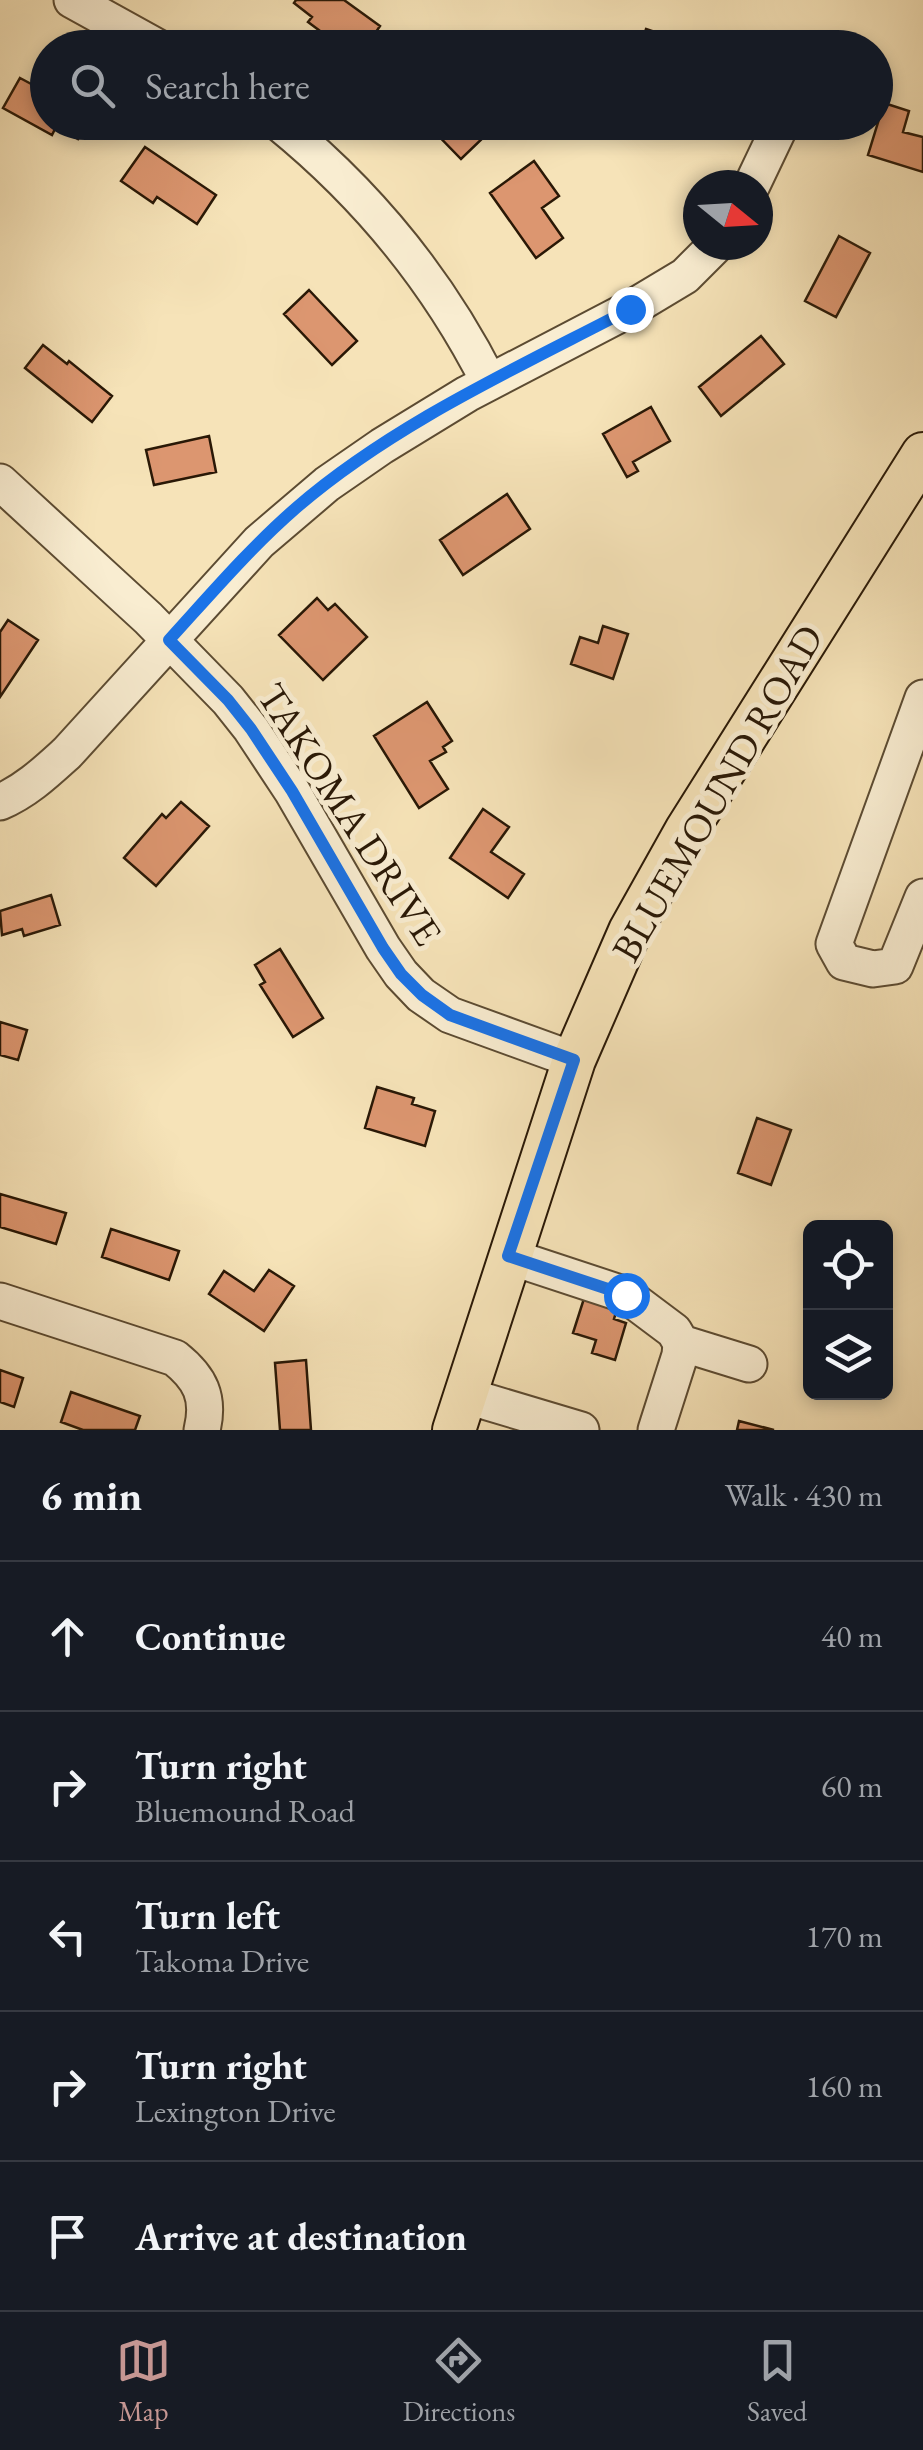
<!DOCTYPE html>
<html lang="en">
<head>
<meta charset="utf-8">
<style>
	body { margin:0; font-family:"EB Garamond",serif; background:#20242c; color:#f1f3f6 }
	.controls { position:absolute; right:30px; bottom:30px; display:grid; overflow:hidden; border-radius:15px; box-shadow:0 5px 15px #0003 }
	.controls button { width:90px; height:90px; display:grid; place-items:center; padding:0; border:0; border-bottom:2px solid #363941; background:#171b24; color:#f1f3f6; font:50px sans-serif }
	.compass { position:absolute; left:683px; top:170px; width:90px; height:90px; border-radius:50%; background:#171b24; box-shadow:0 5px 15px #0003; rotate:108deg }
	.stop { position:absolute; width:30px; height:30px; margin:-22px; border:8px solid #1a73e8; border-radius:50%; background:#fff }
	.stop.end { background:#1a73e8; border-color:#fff; box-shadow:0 2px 10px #0008 }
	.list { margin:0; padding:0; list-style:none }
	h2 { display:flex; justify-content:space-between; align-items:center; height:130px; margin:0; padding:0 40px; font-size:42px }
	h2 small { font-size:32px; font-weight:400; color:#9ea1a6 }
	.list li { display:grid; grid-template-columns:65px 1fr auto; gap:30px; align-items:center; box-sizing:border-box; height:150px; padding:0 40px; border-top:2px solid #363941 }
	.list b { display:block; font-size:38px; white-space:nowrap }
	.list p { margin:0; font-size:32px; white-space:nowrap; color:#9ea1a6 }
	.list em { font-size:32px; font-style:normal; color:#9ea1a6 }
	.icon { flex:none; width:55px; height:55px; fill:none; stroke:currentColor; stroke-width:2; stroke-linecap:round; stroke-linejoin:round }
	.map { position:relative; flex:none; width:923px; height:1430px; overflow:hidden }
	.search { position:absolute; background:#171b24; box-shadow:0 5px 15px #0003; left:30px; right:30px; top:30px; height:110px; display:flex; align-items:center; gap:25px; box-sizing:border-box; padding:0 35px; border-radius:55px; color:#9ea1a6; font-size:38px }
	.sheet { height:880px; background:#171b24 }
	nav { display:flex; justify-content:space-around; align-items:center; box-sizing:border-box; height:140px; border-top:2px solid #363941; background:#171b24; font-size:28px; color:#9ea1a6 }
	nav a { display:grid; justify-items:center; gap:5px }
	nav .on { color:#c59692 }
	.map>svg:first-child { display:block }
	.building { fill:#dc9670; stroke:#291806; stroke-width:2.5 }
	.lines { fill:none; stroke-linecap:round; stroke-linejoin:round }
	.minor-casing { stroke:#5c4b32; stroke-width:39 }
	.major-casing { stroke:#291806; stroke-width:46 }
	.minor { stroke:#f9edd1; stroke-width:35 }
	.major { stroke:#f6e3b8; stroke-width:42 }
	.route { stroke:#1a73e8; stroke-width:12 }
	.labels { text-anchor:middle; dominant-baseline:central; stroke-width:10; stroke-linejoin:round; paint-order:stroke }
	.street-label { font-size:40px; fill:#291806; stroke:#f9edd1 }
</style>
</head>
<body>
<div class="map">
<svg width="923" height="1430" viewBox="0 0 923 1430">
	<rect width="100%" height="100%" fill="#f6e3b8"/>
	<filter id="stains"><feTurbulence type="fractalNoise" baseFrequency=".002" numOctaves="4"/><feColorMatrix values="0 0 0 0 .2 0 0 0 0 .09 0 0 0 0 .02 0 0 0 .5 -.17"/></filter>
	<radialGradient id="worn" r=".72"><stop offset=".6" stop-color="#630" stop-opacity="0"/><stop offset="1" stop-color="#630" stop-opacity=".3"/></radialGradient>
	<path class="building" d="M 296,0 L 344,0 L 380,26 L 365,48 L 343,48 L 308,22 L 312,17 L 294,3 Z
		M 646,29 L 696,46 L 696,48 L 640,48 Z
		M 20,78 L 48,93 L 48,122 L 87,122 L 78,139 L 56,127 L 52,135 L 3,108 Z
		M 884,103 L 909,111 L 903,132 L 923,137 L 923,172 L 868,155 Z
		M 425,122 L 474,122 L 486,135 L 461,159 Z
		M 145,147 L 216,195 L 197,224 L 157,197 L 153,203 L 121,181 Z
		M 534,161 L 559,196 L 542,208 L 563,238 L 536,258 L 490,193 Z
		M 839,236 L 870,253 L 836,317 L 805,301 Z
		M 309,290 L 357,341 L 332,365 L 284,314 Z
		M 761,336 L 784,364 L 721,416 L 699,387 Z
		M 43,345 L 67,364 L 69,361 L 112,396 L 92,422 L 25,368 Z
		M 651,407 L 670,441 L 633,462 L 638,471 L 627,477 L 603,434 Z
		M 209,436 L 216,472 L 154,485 L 146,450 Z
		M 507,494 L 530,529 L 463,575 L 440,540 Z
		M 317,598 L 328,610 L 335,604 L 367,637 L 323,680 L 279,635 Z
		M 8,620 L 38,640 L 0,697 L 0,632 Z
		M 603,626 L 628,634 L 613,679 L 571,664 L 580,637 L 598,643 Z
		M 427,702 L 452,741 L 443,747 L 446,752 L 430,761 L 448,789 L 419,808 L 374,736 Z
		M 181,802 L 209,826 L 156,886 L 124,858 L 162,814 L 166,818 Z
		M 483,809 L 509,827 L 491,852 L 524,874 L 508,898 L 450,858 Z
		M 51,895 L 60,925 L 24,936 L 22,929 L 2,935 L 0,911 Z
		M 280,949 L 323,1018 L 293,1037 L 260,985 L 265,982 L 255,965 Z
		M 0,1022 L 27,1030 L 18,1060 L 0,1055 Z
		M 377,1087 L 414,1098 L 412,1104 L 435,1111 L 425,1146 L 365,1128 Z
		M 757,1118 L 791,1130 L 771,1185 L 738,1173 Z
		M 0,1194 L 66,1213 L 56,1244 L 0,1227 Z
		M 111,1229 L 179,1251 L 169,1280 L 102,1257 Z
		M 269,1270 L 294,1286 L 264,1331 L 209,1294 L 224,1271 L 254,1291 Z
		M 587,1289 L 620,1299 L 614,1319 L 626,1323 L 615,1360 L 592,1353 L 596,1340 L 573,1333 Z
		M 306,1360 L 311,1430 L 280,1430 L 275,1363 Z
		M 0,1370 L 23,1378 L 14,1407 L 0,1402 Z
		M 71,1392 L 140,1416 L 135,1430 L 83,1430 L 61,1422 Z
		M 739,1421 L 774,1430 L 737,1430 Z"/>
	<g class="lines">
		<defs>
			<path id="minor" d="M 72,0 L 159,48
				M 278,122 C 368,195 437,279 489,382
				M 752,185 L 782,122
				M 0,482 L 148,618 L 228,700 L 251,729 L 292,791 L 383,948 L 401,974 L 421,995 L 450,1015 L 574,1060
				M 923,698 L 834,944 L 844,962 L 873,969 L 895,966 L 923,897
				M 0,802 C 26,791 46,772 67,753 L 259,542 L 327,484 L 382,446 L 467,394 L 630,309 L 685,276 L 716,245
				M 508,1256 L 626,1295 L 674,1331 L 681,1343 L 680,1355 L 656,1430
				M 0,1301 L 175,1358 C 200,1378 210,1397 202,1430
				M 681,1343 L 749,1364
				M 464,1395 L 581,1430"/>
			<path id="major" d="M 454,1430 L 574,1060 L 630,931 L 686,831 L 923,454"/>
		</defs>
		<use href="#minor" class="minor-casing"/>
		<use href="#major" class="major-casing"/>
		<use href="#minor" class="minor"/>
		<use href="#major" class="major"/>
	</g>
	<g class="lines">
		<path class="route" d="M 626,1295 L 508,1256 L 574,1060 L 450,1015 L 422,995 L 401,974 L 383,948 L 292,791 L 251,729 L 228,700 L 169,640 C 210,595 250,548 296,508 C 393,424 517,368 630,309"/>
	</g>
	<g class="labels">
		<g class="street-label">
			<text transform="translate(717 793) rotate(-60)">BLUEMOUND ROAD</text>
			<text transform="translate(350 814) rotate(57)">TAKOMA DRIVE</text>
		</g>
	</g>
	<rect width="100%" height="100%" filter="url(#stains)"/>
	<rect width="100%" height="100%" fill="url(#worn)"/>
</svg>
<div class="controls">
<button><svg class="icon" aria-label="locate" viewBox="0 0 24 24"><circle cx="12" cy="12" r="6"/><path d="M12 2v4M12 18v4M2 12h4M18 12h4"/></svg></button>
<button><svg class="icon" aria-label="layers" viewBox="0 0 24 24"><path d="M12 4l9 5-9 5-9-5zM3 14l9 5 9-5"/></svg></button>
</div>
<svg class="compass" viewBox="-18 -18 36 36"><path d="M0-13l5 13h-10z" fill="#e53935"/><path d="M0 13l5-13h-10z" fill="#9ea1a6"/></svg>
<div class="stop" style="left:626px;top:1295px"></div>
<div class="stop end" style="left:630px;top:309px"></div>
<div class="search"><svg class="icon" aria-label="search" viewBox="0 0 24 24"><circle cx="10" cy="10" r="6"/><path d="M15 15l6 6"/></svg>Search here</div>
</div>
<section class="sheet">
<h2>6 min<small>Walk · 430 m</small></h2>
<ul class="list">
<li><svg class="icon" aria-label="ahead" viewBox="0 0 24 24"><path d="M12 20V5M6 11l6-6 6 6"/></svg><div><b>Continue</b></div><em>40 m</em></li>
<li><svg class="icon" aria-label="right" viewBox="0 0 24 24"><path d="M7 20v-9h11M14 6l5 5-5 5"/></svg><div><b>Turn right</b><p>Bluemound Road</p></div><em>60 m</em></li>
<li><svg class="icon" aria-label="left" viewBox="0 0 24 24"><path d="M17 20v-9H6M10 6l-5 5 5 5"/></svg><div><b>Turn left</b><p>Takoma Drive</p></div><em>170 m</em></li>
<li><svg class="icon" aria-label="right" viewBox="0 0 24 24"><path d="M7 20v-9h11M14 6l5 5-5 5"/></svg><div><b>Turn right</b><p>Lexington Drive</p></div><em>160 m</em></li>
<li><svg class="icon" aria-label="arrive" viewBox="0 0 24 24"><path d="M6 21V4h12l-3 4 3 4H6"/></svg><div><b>Arrive at destination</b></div></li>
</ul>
</section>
<nav>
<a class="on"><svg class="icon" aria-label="map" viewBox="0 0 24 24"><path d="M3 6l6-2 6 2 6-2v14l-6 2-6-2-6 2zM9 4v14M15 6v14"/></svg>Map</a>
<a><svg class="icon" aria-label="directions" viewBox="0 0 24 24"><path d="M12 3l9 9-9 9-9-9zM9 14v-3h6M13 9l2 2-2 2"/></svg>Directions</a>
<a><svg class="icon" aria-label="saved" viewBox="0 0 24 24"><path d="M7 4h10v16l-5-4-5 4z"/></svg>Saved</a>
</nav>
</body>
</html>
